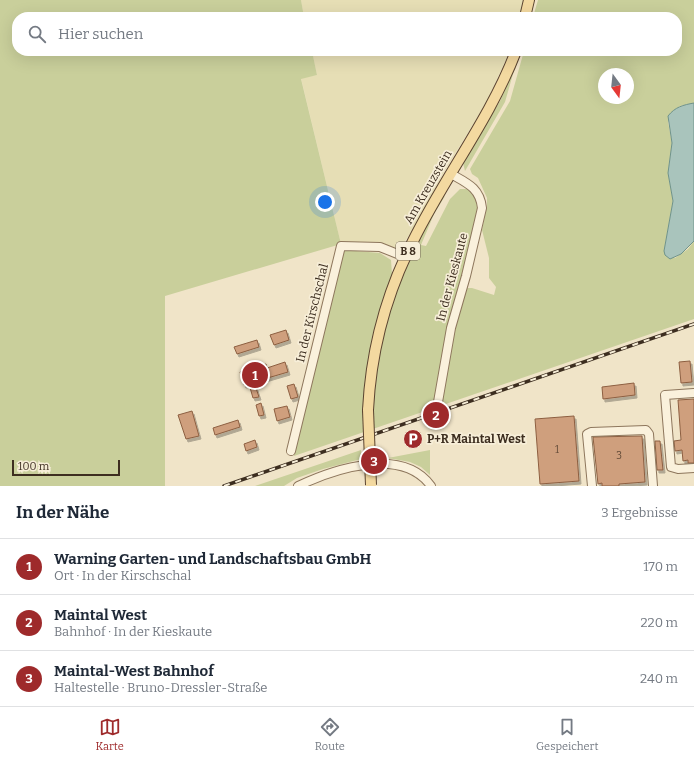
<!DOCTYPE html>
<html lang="de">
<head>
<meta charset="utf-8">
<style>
	body { margin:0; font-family:Bitter,serif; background:#f2f2f3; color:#1f2937 }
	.compass { position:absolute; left:598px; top:68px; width:36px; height:36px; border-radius:50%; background:#fff; box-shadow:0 4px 16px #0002; rotate:165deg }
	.scale { position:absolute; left:12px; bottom:10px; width:108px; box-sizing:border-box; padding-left:4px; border:2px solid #3d2e20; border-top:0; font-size:11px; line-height:14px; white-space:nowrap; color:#3d2e20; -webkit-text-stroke:3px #f7eed8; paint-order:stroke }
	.you { position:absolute; left:325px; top:202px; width:14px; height:14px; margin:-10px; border:3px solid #fff; border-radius:50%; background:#1a73e8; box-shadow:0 0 0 6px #1a73e833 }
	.badge { display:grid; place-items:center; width:26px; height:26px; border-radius:50%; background:#9e2a2b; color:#fff; font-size:13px; font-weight:700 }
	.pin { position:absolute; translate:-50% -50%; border:2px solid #fff; box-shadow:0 1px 4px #0006 }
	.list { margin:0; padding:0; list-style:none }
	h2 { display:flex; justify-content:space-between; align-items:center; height:52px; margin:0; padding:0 16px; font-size:17px }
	h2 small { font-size:13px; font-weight:400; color:#747a83 }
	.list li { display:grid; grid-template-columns:26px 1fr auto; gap:12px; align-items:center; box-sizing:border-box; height:56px; padding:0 16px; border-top:1px solid #e0e1e3 }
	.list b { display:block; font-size:15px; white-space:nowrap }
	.list p { margin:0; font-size:13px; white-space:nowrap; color:#747a83 }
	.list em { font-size:13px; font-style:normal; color:#747a83 }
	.icon { flex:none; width:22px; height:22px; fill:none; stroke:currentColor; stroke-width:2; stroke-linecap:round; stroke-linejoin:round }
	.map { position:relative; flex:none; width:694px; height:486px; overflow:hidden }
	.search { position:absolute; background:#fff; box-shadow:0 4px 16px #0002; left:12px; right:12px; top:12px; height:44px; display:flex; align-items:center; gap:10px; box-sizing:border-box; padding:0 14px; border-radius:16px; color:#747a83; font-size:15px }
	.sheet { height:220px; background:#fff }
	nav { display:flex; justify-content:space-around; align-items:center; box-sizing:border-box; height:56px; border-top:1px solid #e0e1e3; background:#fff; font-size:11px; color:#747a83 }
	nav a { display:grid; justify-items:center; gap:2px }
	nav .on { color:#9e2a2b }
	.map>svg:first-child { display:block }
	.farmland { fill:#e6deb5 }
	.green { fill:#c9cf9b; fill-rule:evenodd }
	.water { fill:#a9c4bc; stroke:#6f938a }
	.building { fill:#cf9f7d; stroke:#8d5f41; filter:url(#shadow) }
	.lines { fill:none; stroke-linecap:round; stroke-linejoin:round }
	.minor-casing { stroke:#8d765c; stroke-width:10 }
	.major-casing { stroke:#5b4430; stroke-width:12 }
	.minor { stroke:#faf1dc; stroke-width:8 }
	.major { stroke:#f3d9a0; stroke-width:10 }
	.rail-casing { stroke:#3d2e20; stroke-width:3.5 }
	.rail { stroke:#f7eed8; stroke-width:2; stroke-dasharray:6; stroke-linecap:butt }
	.major-bridge-casing { stroke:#5b4430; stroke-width:12; stroke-linecap:butt }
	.major-bridge { stroke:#f3d9a0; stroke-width:10 }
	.labels { text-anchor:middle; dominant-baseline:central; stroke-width:3.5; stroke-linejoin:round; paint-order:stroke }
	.number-label { font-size:10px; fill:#624a37 }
	.shield { fill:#f7eed8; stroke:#756857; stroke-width:1 }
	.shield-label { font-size:11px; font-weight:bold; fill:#3d2e20 }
	.street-label { font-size:12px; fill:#3d2e20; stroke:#f7eed8 }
	.poi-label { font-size:12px; font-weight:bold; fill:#3d2e20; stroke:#f7eed8; text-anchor:start }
</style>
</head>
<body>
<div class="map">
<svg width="694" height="486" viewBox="0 0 694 486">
	<defs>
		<filter id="shadow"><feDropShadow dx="2" dy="3" stdDeviation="0" flood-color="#0004"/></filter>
	</defs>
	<rect width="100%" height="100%" fill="#f0e4c8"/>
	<path class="farmland" d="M 301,0 L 523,0 L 520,17 L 304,17 Z
		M 312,51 L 510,51 L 485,105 L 445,170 L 413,230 L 402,245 L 397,248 L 341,244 L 301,78 L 317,75 Z"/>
	<path class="green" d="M 0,0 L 301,0 L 304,17 L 17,17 L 17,51 L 312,51 L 317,75 L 301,79 L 341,244 L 165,296 L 165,486 L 0,486 Z
		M 538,0 L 694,0 L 694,103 L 680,106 L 668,122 L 672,143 L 668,173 L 673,201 L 664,251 L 675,258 L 688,249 L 694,241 L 694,319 L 294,456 L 344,250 L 380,253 L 391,260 L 392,274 L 402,278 L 417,244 L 442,198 L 445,196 L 434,214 L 421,245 L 426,246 L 450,199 L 460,189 L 468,189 L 475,195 L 478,205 L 459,288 L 472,288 L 494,295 L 496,287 L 489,278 L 489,258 L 482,230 L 487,205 L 487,198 L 478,178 L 472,174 L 470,169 L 510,101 L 524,51 L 677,51 L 677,17 L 533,17 ZM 604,74 L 628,74 L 628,98 L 604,98 Z
		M 515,67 L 505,102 L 465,171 L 463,163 L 500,101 Z
		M 361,450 L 361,459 L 323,469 L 297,478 L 284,486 L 255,486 Z
		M 430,450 L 430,475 L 421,467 L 410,462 L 388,458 Z"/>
	<path class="water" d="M 694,103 L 694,241 L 681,254 L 670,259 L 665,255 L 664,251 L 673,201 L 668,173 L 672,143 L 668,116 C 675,107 683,105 694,103 Z"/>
	<path class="building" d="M 286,330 L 289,340 L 274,345 L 270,335 Z
		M 257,340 L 259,347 L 237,354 L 234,347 Z
		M 690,361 L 692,382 L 681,383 L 679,362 Z
		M 285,362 L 288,372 L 254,382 L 259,397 L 253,398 L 249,384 L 244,385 L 240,372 L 266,364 L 267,368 Z
		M 634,383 L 635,395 L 603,399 L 602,387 Z
		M 294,384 L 298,397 L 291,399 L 287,386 Z
		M 694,399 L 694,463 L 688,463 L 688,460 L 683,461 L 682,450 L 675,451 L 674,441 L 681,440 L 678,400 Z
		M 261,403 L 264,415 L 259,416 L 256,405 Z
		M 287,406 L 290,417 L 277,421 L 274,409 Z
		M 192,411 L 199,436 L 186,439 L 178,415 Z
		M 574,416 L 579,481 L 540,484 L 535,419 Z
		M 238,420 L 240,427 L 215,435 L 213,428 Z
		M 642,436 L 645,482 L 619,484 L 619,486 L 602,486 L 602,483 L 598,484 L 593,437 Z
		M 255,440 L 257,447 L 246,451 L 244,444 Z
		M 655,441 L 660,441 L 663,470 L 657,470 Z"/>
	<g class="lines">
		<defs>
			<path id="minor" d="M 694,393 L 665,395 L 671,467 L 678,469 L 694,468
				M 438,402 L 451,328 L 466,276 L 482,208 C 480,188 467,183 451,174
				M 291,451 L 341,246 L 380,247 L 405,257
				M 298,486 C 334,469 402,446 431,486
				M 592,486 L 587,434 L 591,432 L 646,430 L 649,434 L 653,486"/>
			<path id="major" d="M 525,17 L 529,0
				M 368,410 C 371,351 386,294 413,241 C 445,176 490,119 516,51"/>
		</defs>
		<use href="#minor" class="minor-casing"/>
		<use href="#major" class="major-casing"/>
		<use href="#minor" class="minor"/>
		<use href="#major" class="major"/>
		<defs>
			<path id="rail" d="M 224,486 L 694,324"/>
		</defs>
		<use href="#rail" class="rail-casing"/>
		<use href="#rail" class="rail"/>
		<defs>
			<path id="major-bridge" d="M 368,410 L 371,485"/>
		</defs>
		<use href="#major-bridge" class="major-bridge-casing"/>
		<use href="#major-bridge" class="major-bridge"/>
	</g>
	<defs>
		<symbol id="parking-disc" viewBox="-11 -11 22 22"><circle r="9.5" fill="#9e2a2b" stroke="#f7eed8"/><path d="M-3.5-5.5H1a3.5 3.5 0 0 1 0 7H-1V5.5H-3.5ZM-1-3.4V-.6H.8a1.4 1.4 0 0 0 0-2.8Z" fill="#fff"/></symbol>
	</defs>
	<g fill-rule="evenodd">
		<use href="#parking-disc" x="402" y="428" width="22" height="22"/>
	</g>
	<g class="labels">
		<g class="number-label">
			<text x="557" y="450">1</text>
			<text x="619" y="456">3</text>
		</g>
		<rect class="shield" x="396" y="242" width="24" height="18" rx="3"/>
		<g class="shield-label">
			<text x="408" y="251">B 8</text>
		</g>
		<g class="street-label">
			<text transform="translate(428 187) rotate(-60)">Am Kreuzstein</text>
			<text transform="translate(452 277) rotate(-75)">In der Kieskaute</text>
			<text transform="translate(312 313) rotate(-76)">In der Kirschschal</text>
		</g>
		<g class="poi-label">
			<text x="427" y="439">P+R Maintal West</text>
		</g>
	</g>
</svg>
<svg class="compass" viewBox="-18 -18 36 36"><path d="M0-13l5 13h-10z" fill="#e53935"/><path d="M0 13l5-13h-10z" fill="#747a83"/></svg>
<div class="scale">100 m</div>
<div class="you"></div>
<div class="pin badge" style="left:255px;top:375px">1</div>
<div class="pin badge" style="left:436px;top:415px">2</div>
<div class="pin badge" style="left:374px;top:461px">3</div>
<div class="search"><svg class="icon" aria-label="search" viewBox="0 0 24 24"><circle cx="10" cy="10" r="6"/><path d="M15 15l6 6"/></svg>Hier suchen</div>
</div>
<section class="sheet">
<h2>In der Nähe<small>3 Ergebnisse</small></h2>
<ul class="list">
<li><span class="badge">1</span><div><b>Warning Garten- und Landschaftsbau GmbH</b><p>Ort · In der Kirschschal</p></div><em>170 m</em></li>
<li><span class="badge">2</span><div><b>Maintal West</b><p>Bahnhof · In der Kieskaute</p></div><em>220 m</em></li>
<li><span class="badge">3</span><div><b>Maintal-West Bahnhof</b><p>Haltestelle · Bruno-Dressler-Straße</p></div><em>240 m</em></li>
</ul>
</section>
<nav>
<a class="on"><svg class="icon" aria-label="map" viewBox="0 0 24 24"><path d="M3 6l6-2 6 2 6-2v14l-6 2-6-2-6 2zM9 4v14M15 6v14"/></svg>Karte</a>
<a><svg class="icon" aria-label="directions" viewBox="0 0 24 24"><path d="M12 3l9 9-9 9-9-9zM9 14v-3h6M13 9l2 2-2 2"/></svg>Route</a>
<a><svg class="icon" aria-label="saved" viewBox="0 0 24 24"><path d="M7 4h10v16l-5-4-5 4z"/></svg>Gespeichert</a>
</nav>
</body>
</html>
